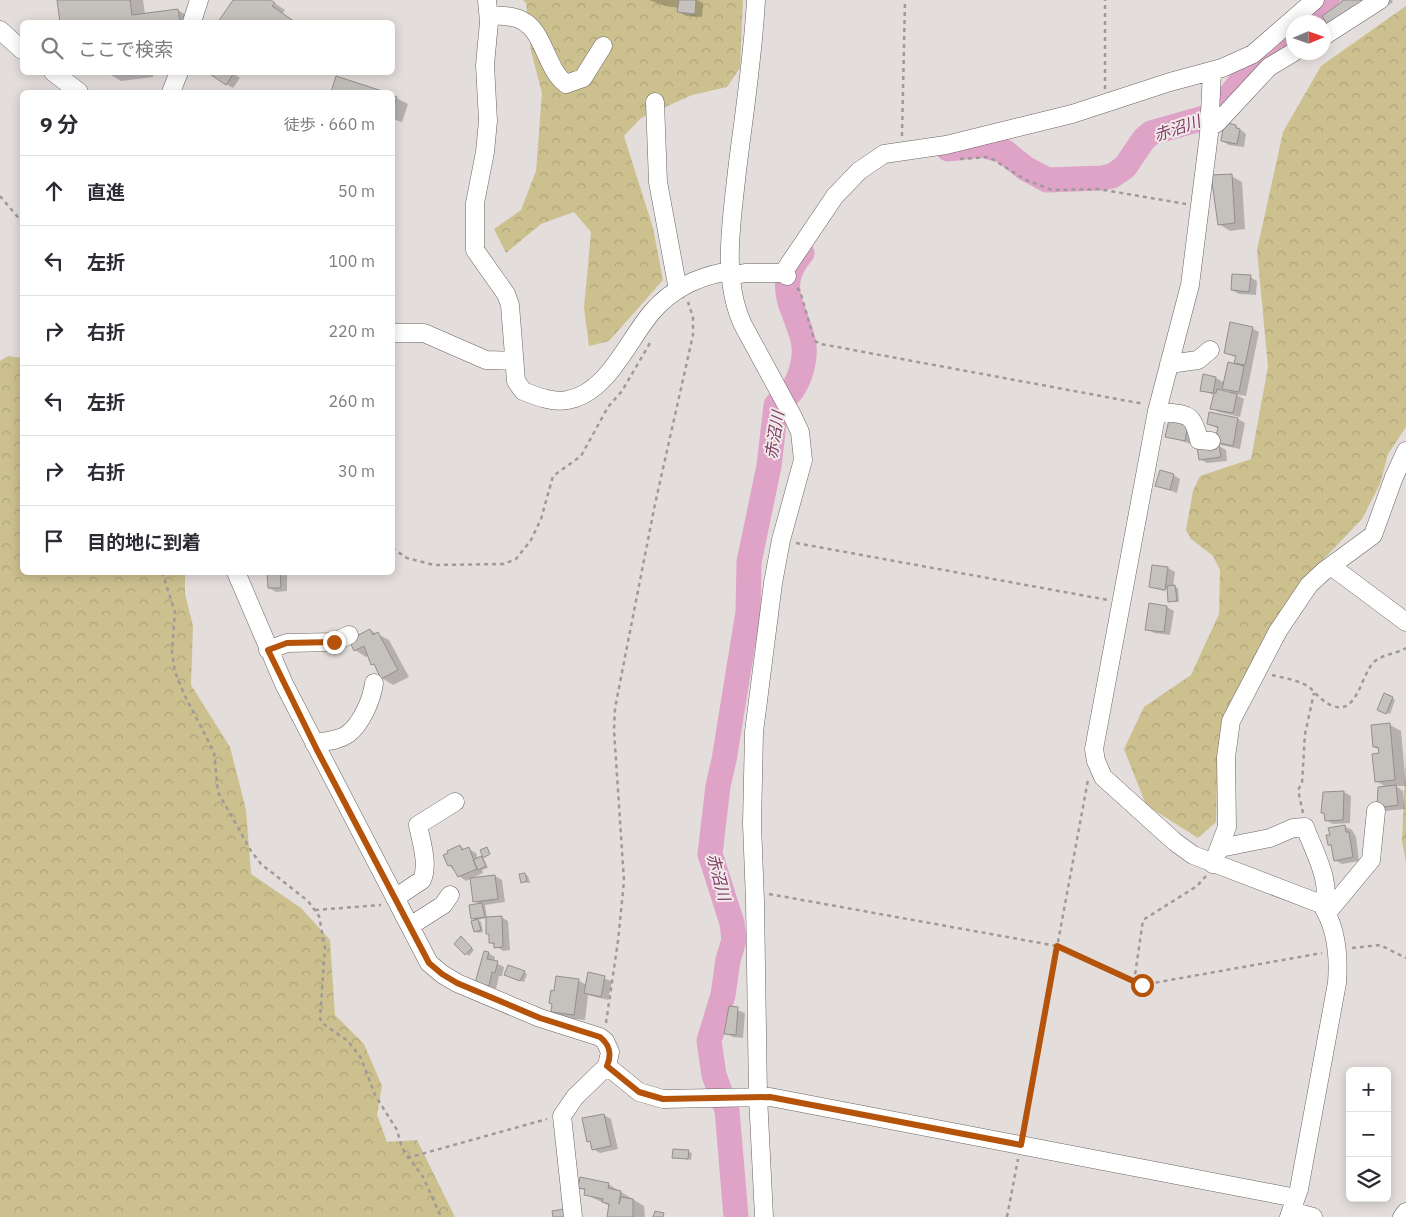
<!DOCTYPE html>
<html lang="ja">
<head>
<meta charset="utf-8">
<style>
	body { margin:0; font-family:"IBM Plex Sans","Noto Sans JP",sans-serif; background:#f2f2f3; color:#2b2b33 }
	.controls { position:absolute; right:15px; bottom:15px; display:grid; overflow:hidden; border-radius:8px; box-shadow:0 2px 12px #0003 }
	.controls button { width:45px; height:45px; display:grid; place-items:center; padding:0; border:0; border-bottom:1px solid #e1e1e2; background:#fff; color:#2b2b33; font:25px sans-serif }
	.compass { position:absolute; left:1286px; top:15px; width:45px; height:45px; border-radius:50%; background:#fff; box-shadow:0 2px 12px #0003; rotate:88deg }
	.stop { position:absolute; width:15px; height:15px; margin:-11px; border:4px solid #b45309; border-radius:50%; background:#fff }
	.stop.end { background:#b45309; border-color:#fff; box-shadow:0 1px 5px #0008 }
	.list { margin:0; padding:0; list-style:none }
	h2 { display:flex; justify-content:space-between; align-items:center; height:65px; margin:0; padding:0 20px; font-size:21px }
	h2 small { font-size:16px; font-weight:400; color:#7c7c81 }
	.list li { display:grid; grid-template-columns:32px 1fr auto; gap:15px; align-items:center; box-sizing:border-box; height:70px; padding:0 20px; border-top:1px solid #e1e1e2 }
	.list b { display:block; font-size:19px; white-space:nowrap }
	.list em { font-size:16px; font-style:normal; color:#7c7c81 }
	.icon { flex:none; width:28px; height:28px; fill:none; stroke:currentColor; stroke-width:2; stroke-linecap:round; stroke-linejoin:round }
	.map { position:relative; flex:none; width:1406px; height:1217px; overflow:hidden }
	.search { position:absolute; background:#fff; box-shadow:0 2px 12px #0003; left:20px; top:20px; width:375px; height:55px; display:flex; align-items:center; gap:12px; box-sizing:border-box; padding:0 18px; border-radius:8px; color:#7c7c81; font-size:19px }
	.panel { position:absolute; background:#fff; box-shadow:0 2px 12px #0003; left:20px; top:90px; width:375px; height:485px; border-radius:8px }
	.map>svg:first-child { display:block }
	.forest { fill:url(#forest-crowns) }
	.shadow { fill:#0003; fill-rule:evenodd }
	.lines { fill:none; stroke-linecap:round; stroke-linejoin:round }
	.river { stroke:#dfa3c7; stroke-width:25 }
	.building { fill:#c5c1bd; stroke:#938f8b }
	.minor-casing { stroke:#696463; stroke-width:19 }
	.path { stroke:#9f9a99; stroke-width:2.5; stroke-dasharray:4 4; stroke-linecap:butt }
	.minor { stroke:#fff; stroke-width:18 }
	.route { stroke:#b45309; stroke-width:6 }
	.labels { text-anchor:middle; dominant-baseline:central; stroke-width:4; stroke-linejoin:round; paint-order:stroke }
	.water-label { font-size:16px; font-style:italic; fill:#813968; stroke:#f0eae8 }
</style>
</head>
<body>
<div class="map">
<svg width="1406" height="1217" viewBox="0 0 1406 1217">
	<defs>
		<pattern id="forest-crowns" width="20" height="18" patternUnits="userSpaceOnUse" patternTransform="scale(1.25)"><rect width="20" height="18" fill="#ccc08f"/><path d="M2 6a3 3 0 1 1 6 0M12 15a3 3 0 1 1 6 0" fill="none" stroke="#b0a57c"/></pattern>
	</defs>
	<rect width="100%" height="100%" fill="#e3dddb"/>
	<path class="forest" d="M 523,0 L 743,0 L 740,68 L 727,87 L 692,95 L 641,118 L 624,136 L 653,228 L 663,280 L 609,341 L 589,346 L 584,308 L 591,232 L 574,212 L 541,224 L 506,253 L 494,229 L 521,210 L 536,171 L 542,93 L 531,51 L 526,3 Z
		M 1406,6 L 1406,427 L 1388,454 L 1380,484 L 1362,519 L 1318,565 L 1253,661 L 1230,709 L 1217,783 L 1216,822 L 1198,838 L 1146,805 L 1124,749 L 1144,707 L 1191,675 L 1219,614 L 1220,570 L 1213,556 L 1191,539 L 1186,530 L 1193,491 L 1200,476 L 1251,459 L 1268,367 L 1257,250 L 1283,132 L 1321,66 Z
		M 8,356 L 22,358 L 22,572 L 185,573 L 185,594 L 193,626 L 191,685 L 230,747 L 246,810 L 251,874 L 301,908 L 330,940 L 335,1015 L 364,1044 L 382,1086 L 377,1115 L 387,1142 L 417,1140 L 455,1217 L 0,1217 L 0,361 Z
		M 1406,750 L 1406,862 L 1402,841 Z"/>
	<path class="shadow" d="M 58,0 L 143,0 L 145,14 L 178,10 L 193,19 L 193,22 L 61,22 Z
		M 234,0 L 270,0 L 285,10 L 282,14 L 295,22 L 219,22 Z
		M 649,0 L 697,0 L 703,3 L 702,17 L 686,16 L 679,12 L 679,8 L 665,6 Z
		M 1345,0 L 1392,0 L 1393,2 L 1363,22 Z
		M 106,72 L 153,72 L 153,77 L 121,81 Z
		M 232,72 L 240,78 L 233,88 L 226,84 Z
		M 337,77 L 382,92 L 332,92 Z
		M 392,96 L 408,104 L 402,122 L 392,119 Z
		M 1236,126 L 1246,134 L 1244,147 L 1229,145 L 1222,141 Z
		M 1231,176 L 1242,182 L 1245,229 L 1230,231 L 1219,224 Z
		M 1250,277 L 1257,281 L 1256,295 L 1239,294 L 1232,290 Z
		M 1252,328 L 1259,332 L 1246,396 L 1235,394 L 1244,399 L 1240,417 L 1219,412 L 1212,408 L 1214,395 L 1201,390 L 1216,378 L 1225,383 L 1235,365 L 1237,358 L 1226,353 ZM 1222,387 L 1232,393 L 1221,392 Z
		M 1238,419 L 1245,423 L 1240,449 L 1221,445 L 1217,442 L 1219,429 L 1208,424 Z
		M 1194,425 L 1191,444 L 1167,436 Z
		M 1219,446 L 1226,450 L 1227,461 L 1207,463 L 1200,459 Z
		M 1173,475 L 1180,479 L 1177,493 L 1157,486 Z
		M 1153,566 L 1168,568 L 1175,572 L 1173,587 L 1178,588 L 1179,602 L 1169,601 L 1168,590 L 1160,585 L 1159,588 L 1167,592 L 1150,587 Z
		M 269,572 L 287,572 L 287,591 L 276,592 L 269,588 Z
		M 1167,607 L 1174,611 L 1170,635 L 1154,633 L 1147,629 Z
		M 370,630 L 389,640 L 409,677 L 393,685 L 382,678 L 369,655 L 366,657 L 355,650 Z
		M 1392,698 L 1395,700 L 1390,714 L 1381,711 Z
		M 1390,725 L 1401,731 L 1406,786 L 1396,786 L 1403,791 L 1405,809 L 1385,811 L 1378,807 L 1377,799 L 1380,799 L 1388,788 L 1376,781 L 1380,754 L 1380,750 L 1374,747 Z
		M 1344,792 L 1351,796 L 1350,823 L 1333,824 L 1326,820 L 1326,814 L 1322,812 Z
		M 1344,826 L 1352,830 L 1356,837 L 1359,861 L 1342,864 L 1335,860 L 1333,847 L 1329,845 L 1331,836 Z
		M 460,846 L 466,850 L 469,849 L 476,853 L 478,859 L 484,859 L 488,868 L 482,870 L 483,873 L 466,881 L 459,876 L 449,865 Z
		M 525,874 L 528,876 L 530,883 L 522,882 Z
		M 495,876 L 502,880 L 505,902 L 485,905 L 487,918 L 501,917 L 508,921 L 510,950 L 503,951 L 490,942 L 487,918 L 476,920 L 481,922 L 483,932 L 478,933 L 475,931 L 477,921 L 472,918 L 480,904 L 474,901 L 472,879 Z
		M 461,938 L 474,950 L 469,956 L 455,944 Z
		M 488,953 L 495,957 L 494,962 L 504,967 L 502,976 L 499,976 L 496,989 L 477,982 Z
		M 524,972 L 527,974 L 524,982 L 509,977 Z
		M 589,974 L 612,981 L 608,1000 L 588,995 L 585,1020 L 563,1018 L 552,1011 L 555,992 L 579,981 L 587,985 Z
		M 731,1008 L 745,1013 L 743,1038 L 733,1037 L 726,1033 Z
		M 604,1115 L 611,1119 L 618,1149 L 600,1153 L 593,1149 L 592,1143 L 588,1141 Z
		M 689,1152 L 692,1153 L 691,1160 L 673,1157 Z
		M 608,1184 L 644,1206 L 645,1217 L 609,1217 L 610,1206 L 585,1194 L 586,1191 L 579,1187 Z"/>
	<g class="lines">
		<path class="river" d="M 1307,22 L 1328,0
			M 948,149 L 981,145 L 1004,151 L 1025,168 L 1047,180 L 1102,178 L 1112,176 L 1125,167 L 1144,139 L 1151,133 L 1207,117 L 1221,107 L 1241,81 L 1294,34
			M 736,1217 L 727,1110 L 714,1075 L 709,1041 L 723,995 L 728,960 L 734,940 L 732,923 L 710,854 L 718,786 L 724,760 L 748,612 L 749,562 L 769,466 L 776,405 C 782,400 789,395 793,389 C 801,376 807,356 803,340 C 795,306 773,287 802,253"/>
	</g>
	<path class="building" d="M 57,0 L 130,0 L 132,15 L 178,9 L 180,22 L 60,22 Z
		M 233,0 L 271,0 L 275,3 L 272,6 L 295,22 L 218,22 Z
		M 679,0 L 696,0 L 695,14 L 677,12 Z
		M 1375,0 L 1330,29 L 1322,16 L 1342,2 L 1342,0 Z
		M 207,72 L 233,72 L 234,73 L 226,85 Z
		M 336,76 L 385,92 L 331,92 Z
		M 392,95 L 397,97 L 392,111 Z
		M 1224,122 L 1236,125 L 1236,128 L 1240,129 L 1237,144 L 1221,141 Z
		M 1232,174 L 1235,223 L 1218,225 L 1211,175 Z
		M 1232,274 L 1251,275 L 1249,292 L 1231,290 Z
		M 1230,322 L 1253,327 L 1245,365 L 1234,363 L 1236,356 L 1224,353 Z
		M 1228,362 L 1244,366 L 1239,392 L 1222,389 Z
		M 1203,374 L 1216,377 L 1213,393 L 1200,391 Z
		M 1217,389 L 1237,394 L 1233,413 L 1210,409 L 1214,393 L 1216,393 Z
		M 1209,412 L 1238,418 L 1233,446 L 1215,442 L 1218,427 L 1207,424 Z
		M 1169,420 L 1188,424 L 1185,441 L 1165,437 Z
		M 1219,444 L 1221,457 L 1199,460 L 1197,447 Z
		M 1160,470 L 1174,474 L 1170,490 L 1155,486 Z
		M 1152,565 L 1168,567 L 1165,590 L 1149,587 Z
		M 267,572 L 280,572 L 281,588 L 268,588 Z
		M 1175,585 L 1177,601 L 1168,602 L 1167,586 Z
		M 1149,603 L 1167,606 L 1164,632 L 1145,630 Z
		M 370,629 L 373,635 L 378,632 L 398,670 L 381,679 L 374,664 L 371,665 L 364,646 L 354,651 L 349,640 Z
		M 1384,693 L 1393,697 L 1386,714 L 1377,710 Z
		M 1390,723 L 1395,780 L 1375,782 L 1372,754 L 1379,753 L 1378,747 L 1373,747 L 1371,725 Z
		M 1396,785 L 1398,805 L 1377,808 L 1378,787 Z
		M 1344,791 L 1343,820 L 1325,821 L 1324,813 L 1321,813 L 1323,792 Z
		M 1345,825 L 1346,832 L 1349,832 L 1353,857 L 1334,861 L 1331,845 L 1328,845 L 1326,835 L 1330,835 L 1328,828 Z
		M 460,845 L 462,850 L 469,847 L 477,869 L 458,877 L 451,865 L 448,866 L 443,855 L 448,853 L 447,851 Z
		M 487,847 L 490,854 L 483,858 L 480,850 Z
		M 481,856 L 486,866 L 478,870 L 473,860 Z
		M 525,873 L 527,881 L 521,883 L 519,874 Z
		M 495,875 L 498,899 L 473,902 L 470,878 Z
		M 482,903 L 485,917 L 471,919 L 469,905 Z
		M 502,916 L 503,947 L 494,948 L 494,943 L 489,943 L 489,934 L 486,934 L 486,917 Z
		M 478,919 L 481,930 L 474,932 L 471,921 Z
		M 461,936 L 472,948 L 465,955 L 454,944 Z
		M 484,951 L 489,952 L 487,959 L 498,961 L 495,973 L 492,972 L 489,986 L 475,983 Z
		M 508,965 L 525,971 L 520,981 L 504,975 Z
		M 588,972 L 605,976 L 601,997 L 584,993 Z
		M 556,976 L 579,979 L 574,1015 L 551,1012 L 552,1004 L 549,1003 L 551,990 L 554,991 Z
		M 729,1006 L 738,1007 L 736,1035 L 724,1034 Z
		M 604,1114 L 611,1146 L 592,1150 L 590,1141 L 587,1142 L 582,1118 Z
		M 673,1149 L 689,1150 L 688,1159 L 672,1158 Z
		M 580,1177 L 609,1183 L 608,1188 L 621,1191 L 619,1204 L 621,1197 L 633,1199 L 633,1217 L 607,1217 L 609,1204 L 602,1202 L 603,1199 L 584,1195 L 585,1189 L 578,1188 Z
		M 564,1209 L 565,1217 L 553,1217 L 552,1211 Z
		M 655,1211 L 664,1213 L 663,1217 L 653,1217 Z"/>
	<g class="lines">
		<defs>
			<path id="minor" d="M 487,0 L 489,22 L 485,65 L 488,121 L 485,152 L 475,203 L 475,250 L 506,294 L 510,305 L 516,381 L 523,391 C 536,396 553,403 567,400 C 607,394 628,340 652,312 C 672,289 695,278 724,272 L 731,276 L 745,273 L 783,273 L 787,276
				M 756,0 C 753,57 744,114 737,171 C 732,220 721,278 743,325 L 793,417 L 800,432 L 803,460 L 781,540 L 773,583 L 754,732 L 752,824 L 755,901 L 758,1096 L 764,1217
				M 489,15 C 500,16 513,15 523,21 C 544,32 546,69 566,84 L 583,78 L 603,46
				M 192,22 L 199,0
				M 0,30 L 22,50
				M 1324,36 L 1380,0
				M 1212,71 L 1209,134 L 1190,285 L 1157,411 L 1094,749 L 1096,761 L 1103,777 L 1175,842 L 1193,855 L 1321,904 C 1337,927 1339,956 1337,983 L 1299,1189 L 1289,1217
				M 53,72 L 79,92
				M 171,92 L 179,72
				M 655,102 L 658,182 L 678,290
				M 1209,127 L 1217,123 L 1269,67 L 1294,52
				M 783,273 L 835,196 L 859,171 L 884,154 L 946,145 L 1072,114 L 1170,82 L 1222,68 L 1253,54 L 1315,0
				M 392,333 L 424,333 L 486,360 L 514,361
				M 1169,364 L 1198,360 L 1210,350
				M 1157,411 C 1186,416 1192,409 1199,440 L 1211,441
				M 1331,566 L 1406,622
				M 236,572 L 284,684 L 429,963 L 442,974 L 457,983 L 540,1018 L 600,1037 L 605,1041 L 610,1052 L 607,1066 L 575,1097 L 562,1116 L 573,1217
				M 268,650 L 287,643 L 334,642 L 349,635
				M 314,743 C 325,741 338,741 348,734 C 362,723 372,699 374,683
				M 1220,848 L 1270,838 L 1293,828 L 1305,827 C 1313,850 1333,883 1323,907
				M 1213,864 L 1227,827 L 1226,757 L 1231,721 L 1278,631 L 1309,585 L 1324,571 L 1373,535 L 1394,477 L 1406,451
				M 395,898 L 422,880 C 429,864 421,841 418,825 L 455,802
				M 1327,913 L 1371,860 L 1376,811
				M 410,926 L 443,905 L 450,895
				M 607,1066 L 639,1092 L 663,1099 L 770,1097 L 1296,1198
				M 1291,1211 L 1313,1217
				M 1402,1217 L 1406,1212"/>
		</defs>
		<use href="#minor" class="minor-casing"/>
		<path class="path" d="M 1105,89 L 1105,0
			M 902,136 L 905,0
			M 960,159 L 989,157 L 1026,180 L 1052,190 L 1098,189 L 1186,204
			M 0,196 L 22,222
			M 797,288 L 800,291 L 813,336 L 815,341 L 821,344 L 1144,404
			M 796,543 L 1108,600
			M 392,548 L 407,558 L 434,565 L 504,564 L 516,559 L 531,540 L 541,519 L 553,476 L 581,456 L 608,407 L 622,391 L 650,343
			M 162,572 L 175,612 L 172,652 L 175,672 L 185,696 L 214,752 L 218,792 L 251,851 L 261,864 L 308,901 L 319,916 L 325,948 L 320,1018 L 322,1023 L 348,1041 L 361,1058 L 375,1095 L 397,1130 L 402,1148 L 423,1177 L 441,1217
			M 1272,675 C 1283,678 1299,680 1309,687 C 1317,694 1322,702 1333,706 C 1358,715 1361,674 1374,662 C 1383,654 1396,654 1406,648
			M 1303,813 L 1298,790 L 1302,783 L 1305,734 L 1314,693
			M 769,894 L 1057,946 L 1142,985 L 1322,953
			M 315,910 L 381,905
			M 1352,948 L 1380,945 L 1406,958
			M 1134,982 L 1143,920 L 1197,886 L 1206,876
			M 606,1023 L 618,941 L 624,881 L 614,730 L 615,708 L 655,504 L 693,335 L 693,317 L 688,302
			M 1023,1131 L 1088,780
			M 407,1158 L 547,1119
			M 1007,1217 L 1018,1159"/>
		<use href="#minor" class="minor"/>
	</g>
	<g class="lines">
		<path class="route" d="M 334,642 L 287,643 L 268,650 L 317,750 L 429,963 L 442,974 L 457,983 L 540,1018 L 600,1037 C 610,1045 612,1054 607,1066 L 639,1092 L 663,1099 L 770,1097 L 1021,1145 L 1057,946 L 1142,985"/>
	</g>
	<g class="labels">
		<g class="water-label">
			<text transform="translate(1177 128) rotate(-19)">赤沼川</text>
			<text transform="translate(774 435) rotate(-81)">赤沼川</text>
			<text transform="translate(719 877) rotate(75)">赤沼川</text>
		</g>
	</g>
</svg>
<div class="controls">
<button>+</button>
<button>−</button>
<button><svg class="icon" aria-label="layers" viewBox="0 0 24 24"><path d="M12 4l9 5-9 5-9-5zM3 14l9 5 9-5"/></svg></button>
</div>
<svg class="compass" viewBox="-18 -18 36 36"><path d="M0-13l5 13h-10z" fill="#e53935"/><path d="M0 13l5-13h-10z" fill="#7c7c81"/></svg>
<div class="stop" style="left:1142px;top:985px"></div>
<div class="stop end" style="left:334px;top:642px"></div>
<div class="search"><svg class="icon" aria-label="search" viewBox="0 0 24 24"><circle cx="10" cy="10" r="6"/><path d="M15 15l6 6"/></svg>ここで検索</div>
<section class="panel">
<h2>9 分<small>徒歩 · 660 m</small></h2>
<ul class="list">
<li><svg class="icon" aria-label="ahead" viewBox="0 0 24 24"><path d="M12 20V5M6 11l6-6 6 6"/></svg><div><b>直進</b></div><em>50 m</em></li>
<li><svg class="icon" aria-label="left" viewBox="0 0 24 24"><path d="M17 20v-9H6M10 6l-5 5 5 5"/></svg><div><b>左折</b></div><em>100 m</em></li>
<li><svg class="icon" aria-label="right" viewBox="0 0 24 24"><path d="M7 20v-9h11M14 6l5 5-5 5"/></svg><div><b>右折</b></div><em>220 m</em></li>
<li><svg class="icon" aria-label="left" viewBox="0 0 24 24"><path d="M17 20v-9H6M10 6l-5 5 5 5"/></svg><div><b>左折</b></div><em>260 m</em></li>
<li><svg class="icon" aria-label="right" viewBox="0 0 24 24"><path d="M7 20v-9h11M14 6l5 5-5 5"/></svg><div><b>右折</b></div><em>30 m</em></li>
<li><svg class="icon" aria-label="arrive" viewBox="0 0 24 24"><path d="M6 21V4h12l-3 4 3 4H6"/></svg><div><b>目的地に到着</b></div></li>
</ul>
</section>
</div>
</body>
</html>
